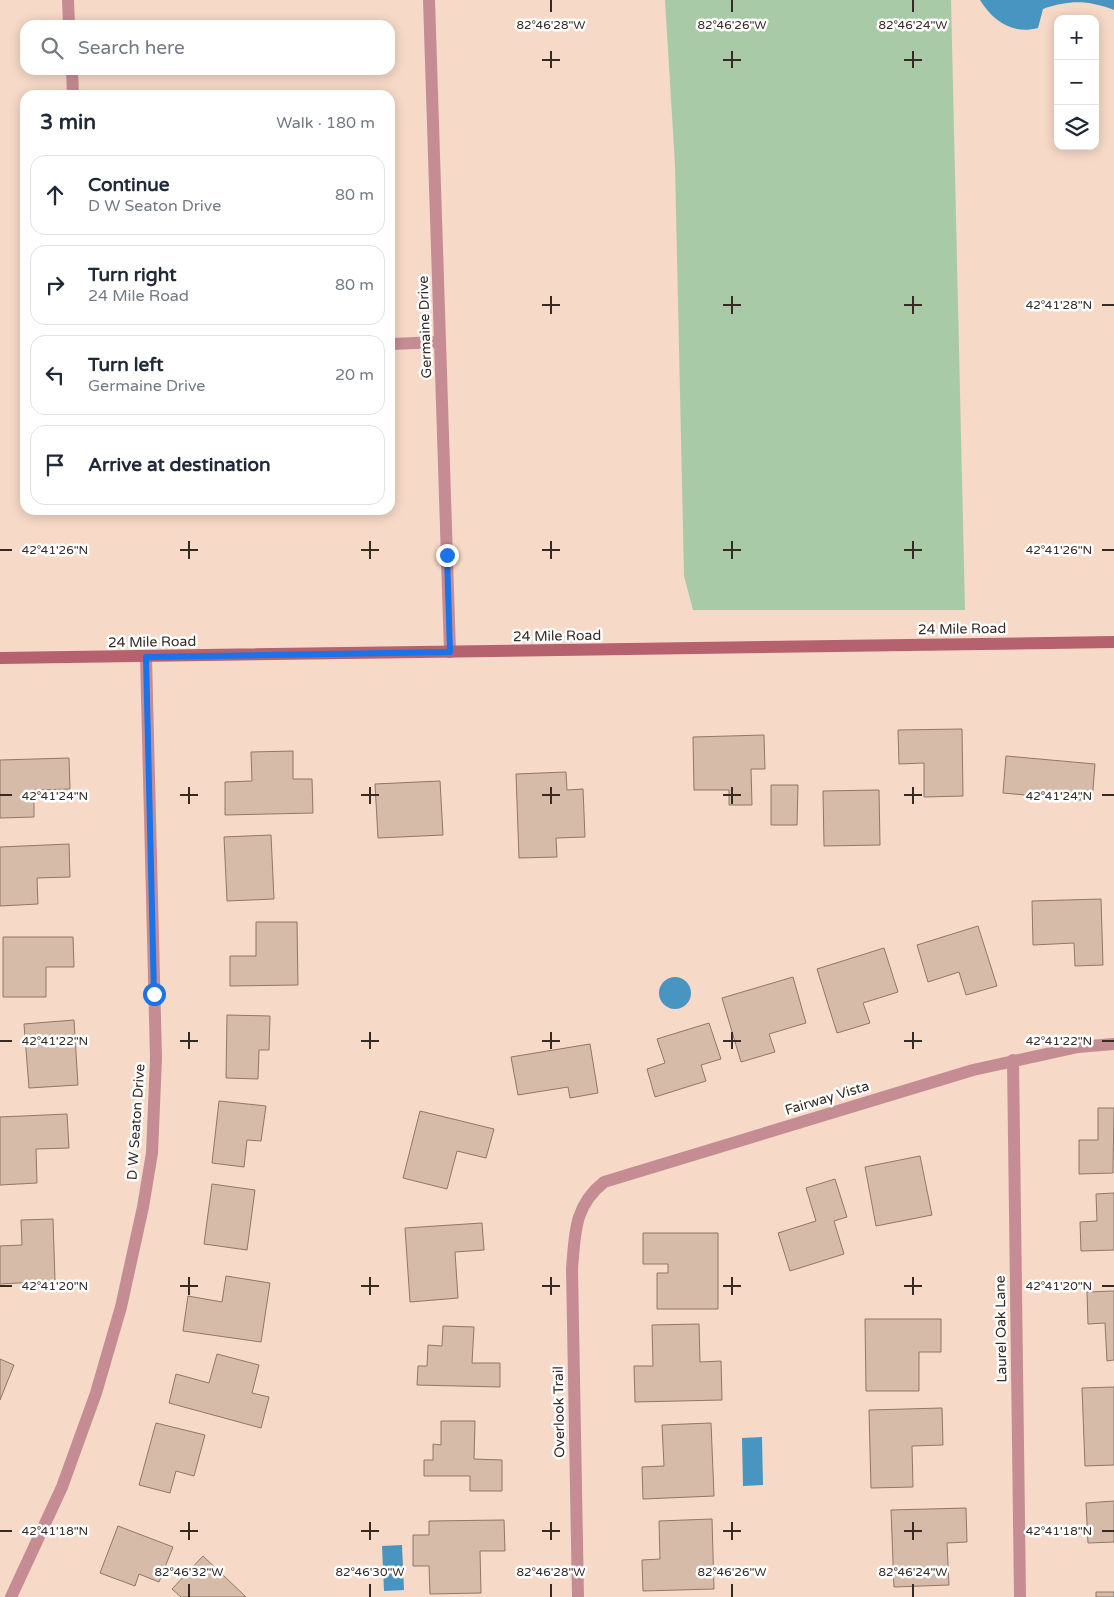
<!DOCTYPE html>
<html lang="en">
<head>
<meta charset="utf-8">
<style>
	body { margin:0; font-family:"Varela Round",sans-serif; background:#f2f2f3; color:#1f2937 }
	.controls { position:absolute; right:15px; top:15px; display:grid; overflow:hidden; border-radius:10px; box-shadow:0 2px 12px #0003 }
	.controls button { width:45px; height:45px; display:grid; place-items:center; padding:0; border:0; border-bottom:1px solid #e0e1e3; background:#fff; color:#1f2937; font:25px sans-serif }
	.stop { position:absolute; width:15px; height:15px; margin:-11px; border:4px solid #1a73e8; border-radius:50%; background:#fff }
	.stop.end { background:#1a73e8; border-color:#fff; box-shadow:0 1px 5px #0008 }
	.list { margin:0; padding:0; list-style:none }
	h2 { display:flex; justify-content:space-between; align-items:center; height:65px; margin:0; padding:0 20px; font-size:21px }
	h2 small { font-size:16px; font-weight:400; color:#747a83 }
	.list li { display:grid; grid-template-columns:32px 1fr auto; gap:15px; align-items:center; box-sizing:border-box; height:80px; margin:0 10px 10px; padding:0 10px; border:1px solid #e0e1e3; border-radius:15px }
	.list b { display:block; font-size:19px; white-space:nowrap }
	.list p { margin:0; font-size:16px; white-space:nowrap; color:#747a83 }
	.list em { font-size:16px; font-style:normal; color:#747a83 }
	.icon { flex:none; width:28px; height:28px; fill:none; stroke:currentColor; stroke-width:2; stroke-linecap:round; stroke-linejoin:round }
	.map { position:relative; flex:none; width:1114px; height:1597px; overflow:hidden }
	.search { position:absolute; background:#fff; box-shadow:0 2px 12px #0003; left:20px; top:20px; width:375px; height:55px; display:flex; align-items:center; gap:12px; box-sizing:border-box; padding:0 18px; border-radius:15px; color:#747a83; font-size:19px }
	.panel { position:absolute; background:#fff; box-shadow:0 2px 12px #0003; left:20px; top:90px; width:375px; height:425px; border-radius:15px }
	.map>svg:first-child { display:block }
	.green { fill:#a9caa6 }
	.water { fill:#4895c1 }
	.building { fill:#d7bba9; stroke:#917767 }
	.lines { fill:none; stroke-linecap:round; stroke-linejoin:round }
	.street { stroke:#c68c93; stroke-width:12 }
	.secondary { stroke:#b5616e; stroke-width:12 }
	.route { stroke:#1a73e8; stroke-width:6 }
	.ticks { fill:none; stroke:#352a24; stroke-width:2 }
	.labels { text-anchor:middle; dominant-baseline:central; stroke-width:5; stroke-linejoin:round; paint-order:stroke }
	.street-label { font-size:14px; fill:#352a24; stroke:#fff }
	.ticks-label { font-size:12px; text-anchor:middle; fill:#352a24; stroke:#fff; stroke-width:5; stroke-linejoin:round; paint-order:stroke }
</style>
</head>
<body>
<div class="map">
<svg width="1114" height="1597" viewBox="0 0 1114 1597">
	<rect width="100%" height="100%" fill="#f6d9c7"/>
	<path class="green" d="M 665,0 L 951,0 L 965,610 L 693,610 L 684,576 L 675,165 Z"/>
	<path class="water" d="M 980,0 L 1114,0 L 1114,10 C 1087,0 1070,0 1043,9 L 1038,28 C 1013,35 993,21 980,0 Z
		M659 993a16 16 0 1 1 32 0a16 16 0 1 1-32 0Z
		M 762,1437 L 763,1485 L 743,1486 L 742,1438 Z
		M 402,1545 L 404,1590 L 384,1591 L 382,1546 Z"/>
	<path class="building" d="M 962,729 L 963,796 L 924,797 L 924,763 L 899,764 L 898,730 Z
		M 764,735 L 765,769 L 751,769 L 752,805 L 729,805 L 729,790 L 694,790 L 693,737 Z
		M 293,751 L 293,779 L 312,779 L 313,813 L 225,815 L 225,782 L 252,781 L 251,752 Z
		M 1006,756 L 1095,764 L 1092,801 L 1003,793 Z
		M 69,758 L 70,789 L 34,790 L 34,817 L 0,818 L 0,760 Z
		M 566,772 L 567,790 L 583,789 L 585,837 L 556,838 L 557,857 L 519,858 L 516,774 Z
		M 440,781 L 443,835 L 378,838 L 375,784 Z
		M 771,785 L 798,785 L 797,825 L 771,825 Z
		M 879,790 L 880,845 L 824,846 L 823,791 Z
		M 271,835 L 274,899 L 227,901 L 224,837 Z
		M 69,844 L 70,877 L 37,878 L 38,904 L 0,906 L 0,847 Z
		M 1101,899 L 1103,965 L 1075,966 L 1074,943 L 1033,945 L 1032,901 Z
		M 256,922 L 297,922 L 298,985 L 230,986 L 230,956 L 256,956 Z
		M 978,926 L 997,986 L 966,995 L 959,972 L 928,982 L 917,945 Z
		M 3,937 L 73,937 L 74,967 L 46,967 L 46,997 L 3,997 Z
		M 884,948 L 898,992 L 863,1003 L 870,1023 L 837,1033 L 817,969 Z
		M 793,977 L 806,1023 L 769,1034 L 775,1052 L 741,1062 L 722,998 Z
		M 227,1015 L 270,1016 L 269,1050 L 259,1050 L 258,1079 L 226,1078 Z
		M 74,1020 L 78,1085 L 29,1088 L 24,1024 Z
		M 709,1023 L 721,1059 L 701,1065 L 706,1081 L 655,1097 L 647,1069 L 665,1063 L 657,1039 Z
		M 590,1044 L 598,1093 L 570,1098 L 568,1087 L 518,1095 L 511,1057 Z
		M 219,1101 L 266,1106 L 261,1141 L 247,1140 L 244,1167 L 212,1163 Z
		M 1098,1108 L 1114,1108 L 1113,1173 L 1079,1174 L 1079,1140 L 1098,1140 Z
		M 420,1111 L 494,1129 L 486,1158 L 457,1151 L 447,1189 L 403,1178 Z
		M 67,1114 L 69,1148 L 36,1149 L 37,1183 L 0,1185 L 0,1117 Z
		M 920,1156 L 932,1215 L 876,1226 L 865,1167 Z
		M 835,1179 L 847,1217 L 834,1221 L 844,1254 L 790,1271 L 778,1233 L 816,1221 L 806,1188 Z
		M 212,1184 L 255,1190 L 247,1250 L 204,1244 Z
		M 1114,1193 L 1114,1250 L 1081,1251 L 1080,1222 L 1097,1221 L 1096,1194 Z
		M 53,1219 L 55,1281 L 0,1284 L 0,1246 L 22,1245 L 21,1220 Z
		M 482,1223 L 484,1250 L 455,1252 L 458,1298 L 410,1302 L 405,1228 Z
		M 643,1233 L 718,1233 L 718,1309 L 657,1309 L 657,1273 L 668,1273 L 668,1264 L 643,1264 Z
		M 226,1276 L 270,1283 L 261,1342 L 183,1331 L 188,1296 L 222,1302 Z
		M 1114,1291 L 1114,1360 L 1107,1361 L 1105,1323 L 1088,1324 L 1087,1292 Z
		M 865,1319 L 941,1319 L 941,1352 L 919,1352 L 919,1391 L 866,1391 Z
		M 699,1324 L 700,1362 L 721,1361 L 722,1400 L 635,1402 L 634,1366 L 653,1366 L 652,1325 Z
		M 443,1326 L 474,1327 L 472,1363 L 500,1363 L 500,1387 L 417,1385 L 418,1366 L 427,1366 L 428,1345 L 442,1346 Z
		M 217,1354 L 259,1365 L 252,1393 L 269,1397 L 261,1428 L 169,1403 L 176,1374 L 209,1383 Z
		M 0,1359 L 14,1365 L 0,1400 Z
		M 1114,1387 L 1114,1465 L 1085,1466 L 1082,1388 Z
		M 942,1408 L 943,1445 L 912,1446 L 913,1487 L 871,1488 L 869,1410 Z
		M 441,1421 L 475,1421 L 474,1459 L 502,1460 L 502,1491 L 470,1491 L 470,1476 L 424,1476 L 424,1460 L 433,1460 L 433,1444 L 441,1445 Z
		M 156,1423 L 205,1435 L 194,1476 L 176,1471 L 170,1493 L 139,1485 Z
		M 711,1423 L 714,1496 L 643,1499 L 642,1467 L 664,1466 L 662,1425 Z
		M 1114,1501 L 1114,1542 L 1088,1543 L 1086,1503 Z
		M 966,1508 L 967,1542 L 947,1543 L 949,1585 L 894,1587 L 891,1510 Z
		M 712,1519 L 714,1589 L 643,1591 L 642,1560 L 660,1559 L 659,1521 Z
		M 504,1520 L 505,1551 L 480,1551 L 481,1593 L 430,1594 L 429,1566 L 413,1566 L 413,1535 L 429,1535 L 429,1521 Z
		M 118,1526 L 173,1547 L 159,1582 L 139,1574 L 135,1586 L 100,1573 Z
		M 203,1556 L 246,1597 L 181,1597 L 172,1589 Z
		M 1096,1592 L 1114,1592 L 1114,1597 L 1096,1597 Z"/>
	<g class="lines">
		<path class="street" d="M 68,0 L 69,25
			M 429,0 L 450,652
			M 72,70 L 73,95
			M 390,344 L 440,342
			M 1013,1060 L 1020,1597
			M 11,1597 L 62,1487 L 96,1393 L 121,1307 L 143,1207 L 152,1153 L 156,1058 L 146,657
			M 578,1597 L 572,1269 C 575,1233 574,1206 604,1182 L 973,1070 L 1078,1047 L 1114,1044"/>
		<path class="secondary" d="M 0,658 L 1114,642"/>
	</g>
	<g class="lines">
		<path class="route" d="M 154,994 L 146,657 L 450,652 L 447,555"/>
	</g>
	<path class="ticks" d="M 551,0 L 551,12M 732,0 L 732,12M 913,0 L 913,12M 551,51 L 551,68M 732,51 L 732,68M 913,51 L 913,68M 542,60 L 560,60M 723,60 L 741,60M 904,60 L 922,60M 551,296 L 551,314M 732,296 L 732,314M 913,296 L 913,314M 542,305 L 560,305M 723,305 L 741,305M 904,305 L 922,305M 1102,305 L 1114,305M 189,541 L 189,559M 370,541 L 370,559M 551,541 L 551,559M 732,541 L 732,559M 913,541 L 913,559M 0,550 L 12,550M 180,550 L 198,550M 361,550 L 379,550M 542,550 L 560,550M 723,550 L 741,550M 904,550 L 922,550M 1102,550 L 1114,550M 189,787 L 189,804M 370,787 L 370,804M 551,787 L 551,804M 732,787 L 732,804M 913,787 L 913,804M 0,795 L 12,795M 180,795 L 198,795M 361,795 L 379,795M 542,795 L 560,795M 723,795 L 741,795M 904,795 L 922,795M 1102,795 L 1114,795M 189,1032 L 189,1049M 370,1032 L 370,1049M 551,1032 L 551,1049M 732,1032 L 732,1049M 913,1032 L 913,1049M 0,1041 L 12,1041M 180,1041 L 198,1041M 361,1041 L 379,1041M 542,1041 L 560,1041M 723,1041 L 741,1041M 904,1041 L 922,1041M 1102,1041 L 1114,1041M 189,1277 L 189,1295M 370,1277 L 370,1295M 551,1277 L 551,1295M 732,1277 L 732,1295M 913,1277 L 913,1295M 0,1286 L 12,1286M 180,1286 L 198,1286M 361,1286 L 379,1286M 542,1286 L 560,1286M 723,1286 L 741,1286M 904,1286 L 922,1286M 1102,1286 L 1114,1286M 189,1522 L 189,1540M 370,1522 L 370,1540M 551,1522 L 551,1540M 732,1522 L 732,1540M 913,1522 L 913,1540M 0,1531 L 12,1531M 180,1531 L 198,1531M 361,1531 L 379,1531M 542,1531 L 560,1531M 723,1531 L 741,1531M 904,1531 L 922,1531M 1102,1531 L 1114,1531M 189,1584 L 189,1597M 370,1584 L 370,1597M 551,1584 L 551,1597M 732,1584 L 732,1597M 913,1584 L 913,1597"/>
	<g class="labels">
		<g class="street-label">
			<text transform="translate(425 327) rotate(-92)">Germaine Drive</text>
			<text transform="translate(962 629) rotate(-1)">24 Mile Road</text>
			<text transform="translate(557 636) rotate(-1)">24 Mile Road</text>
			<text transform="translate(152 642) rotate(-1)">24 Mile Road</text>
			<text transform="translate(827 1098) rotate(-17)">Fairway Vista</text>
			<text transform="translate(136 1122) rotate(-86)">D W Seaton Drive</text>
			<text transform="translate(1001 1329) rotate(-91)">Laurel Oak Lane</text>
			<text transform="translate(559 1412) rotate(-91)">Overlook Trail</text>
		</g>
	</g>
	<g class="ticks-label">
		<text x="551" y="29">82°46'28"W</text>
		<text x="732" y="29">82°46'26"W</text>
		<text x="913" y="29">82°46'24"W</text>
		<text x="1059" y="309">42°41'28"N</text>
		<text x="55" y="554">42°41'26"N</text>
		<text x="1059" y="554">42°41'26"N</text>
		<text x="55" y="800">42°41'24"N</text>
		<text x="1059" y="800">42°41'24"N</text>
		<text x="55" y="1045">42°41'22"N</text>
		<text x="1059" y="1045">42°41'22"N</text>
		<text x="55" y="1290">42°41'20"N</text>
		<text x="1059" y="1290">42°41'20"N</text>
		<text x="55" y="1535">42°41'18"N</text>
		<text x="1059" y="1535">42°41'18"N</text>
		<text x="189" y="1576">82°46'32"W</text>
		<text x="370" y="1576">82°46'30"W</text>
		<text x="551" y="1576">82°46'28"W</text>
		<text x="732" y="1576">82°46'26"W</text>
		<text x="913" y="1576">82°46'24"W</text>
	</g>
</svg>
<div class="controls">
<button>+</button>
<button>−</button>
<button><svg class="icon" aria-label="layers" viewBox="0 0 24 24"><path d="M12 4l9 5-9 5-9-5zM3 14l9 5 9-5"/></svg></button>
</div>
<div class="stop" style="left:154px;top:994px"></div>
<div class="stop end" style="left:447px;top:555px"></div>
<div class="search"><svg class="icon" aria-label="search" viewBox="0 0 24 24"><circle cx="10" cy="10" r="6"/><path d="M15 15l6 6"/></svg>Search here</div>
<section class="panel">
<h2>3 min<small>Walk · 180 m</small></h2>
<ul class="list">
<li><svg class="icon" aria-label="ahead" viewBox="0 0 24 24"><path d="M12 20V5M6 11l6-6 6 6"/></svg><div><b>Continue</b><p>D W Seaton Drive</p></div><em>80 m</em></li>
<li><svg class="icon" aria-label="right" viewBox="0 0 24 24"><path d="M7 20v-9h11M14 6l5 5-5 5"/></svg><div><b>Turn right</b><p>24 Mile Road</p></div><em>80 m</em></li>
<li><svg class="icon" aria-label="left" viewBox="0 0 24 24"><path d="M17 20v-9H6M10 6l-5 5 5 5"/></svg><div><b>Turn left</b><p>Germaine Drive</p></div><em>20 m</em></li>
<li><svg class="icon" aria-label="arrive" viewBox="0 0 24 24"><path d="M6 21V4h12l-3 4 3 4H6"/></svg><div><b>Arrive at destination</b></div></li>
</ul>
</section>
</div>
</body>
</html>
